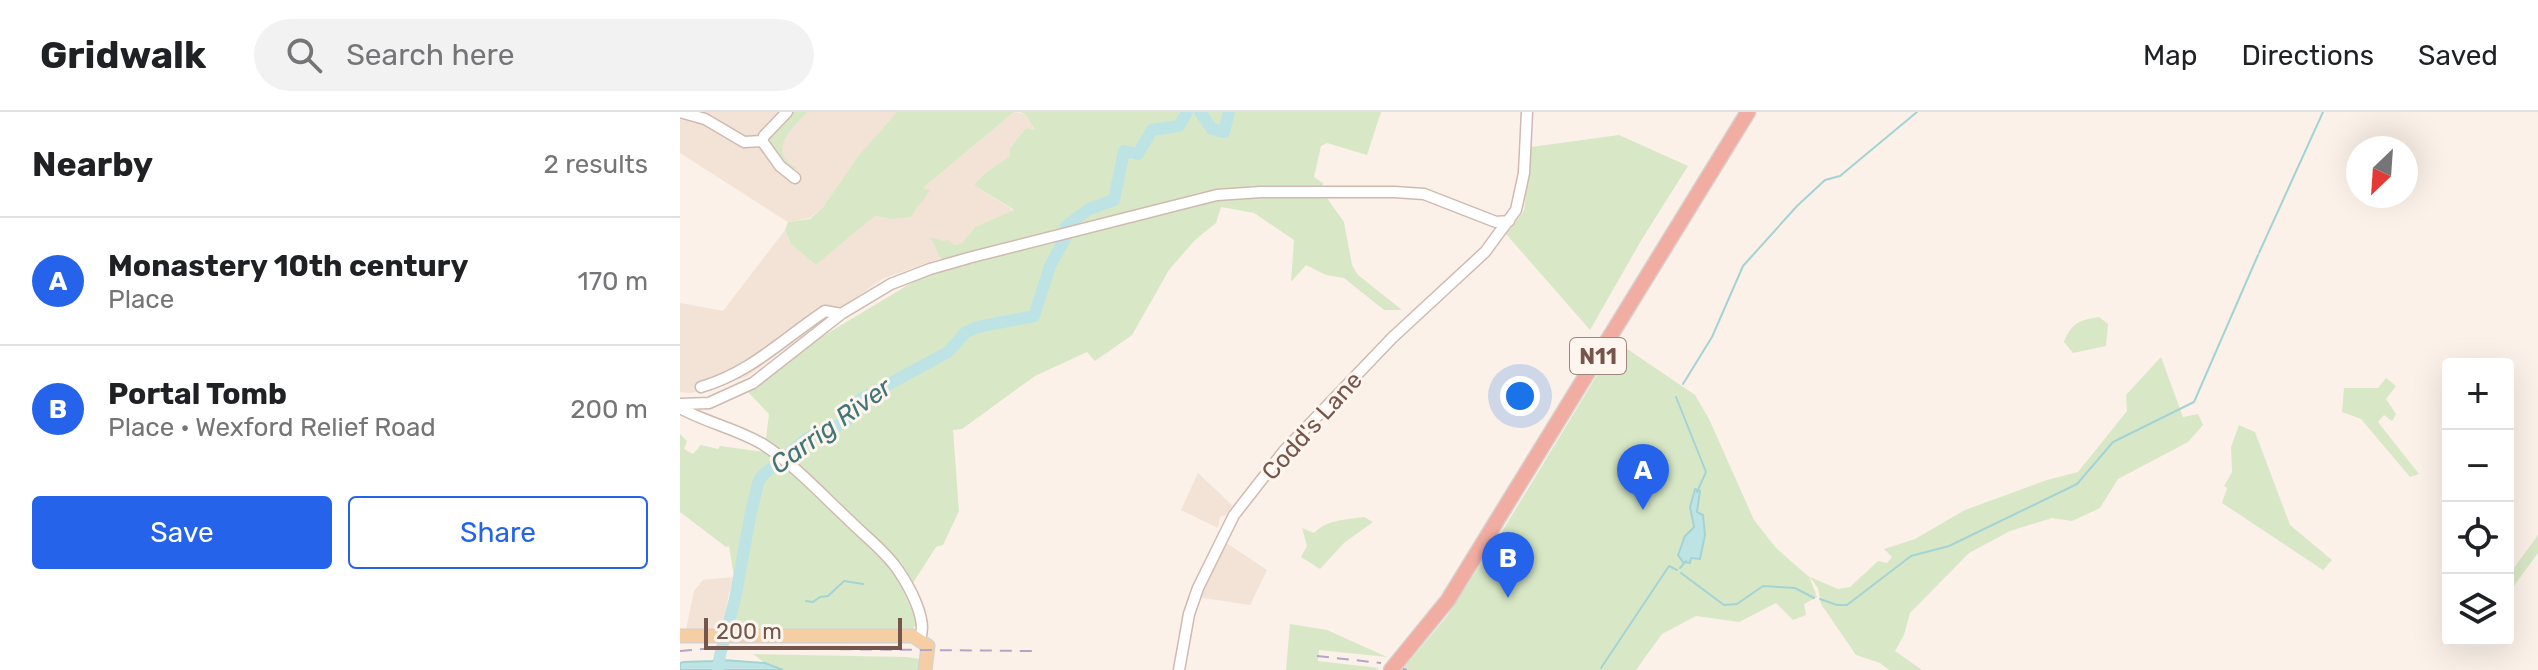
<!DOCTYPE html>
<html lang="en">
<head>
<meta charset="utf-8">
<style>
	body { margin:0; font-family:Rubik,sans-serif; background:#f2f2f2; color:#202124 }
	.controls { position:absolute; right:24px; bottom:24px; display:grid; overflow:hidden; border-radius:8px; box-shadow:0 8px 32px #0002 }
	.controls button { width:72px; height:72px; display:grid; place-items:center; padding:0; border:0; border-bottom:2px solid #e0e0e0; background:#fff; color:#202124; font:40px sans-serif }
	.compass { position:absolute; left:1666px; top:24px; width:72px; height:72px; border-radius:50%; background:#fff; box-shadow:0 8px 32px #0002; rotate:205deg }
	.scale { position:absolute; left:24px; bottom:20px; width:198px; box-sizing:border-box; padding-left:8px; border:4px solid #74564d; border-top:0; font-size:22px; line-height:28px; white-space:nowrap; color:#74564d; -webkit-text-stroke:6px #fef6ee; paint-order:stroke }
	.you { position:absolute; left:840px; top:284px; width:28px; height:28px; margin:-20px; border:6px solid #fff; border-radius:50%; background:#1a73e8; box-shadow:0 0 0 12px #1a73e833 }
	.badge { display:grid; place-items:center; width:52px; height:52px; border-radius:50%; background:#2563eb; color:#fff; font-size:26px; font-weight:700 }
	.pin { position:absolute; translate:-50% -66px; filter:drop-shadow(0 2px 4px #0008) }
	.pin::after { content:''; position:absolute; top:42px; width:28px; height:24px; background:inherit; clip-path:polygon(0 0,100% 0,50% 100%) }
	.list { margin:0; padding:0; list-style:none }
	h2 { display:flex; justify-content:space-between; align-items:center; height:104px; margin:0; padding:0 32px; font-size:34px }
	h2 small { font-size:26px; font-weight:400; color:#757577 }
	.list li { display:grid; grid-template-columns:52px 1fr auto; gap:24px; align-items:center; box-sizing:border-box; height:128px; padding:0 32px; border-top:2px solid #e0e0e0 }
	.list b { display:block; font-size:30px; white-space:nowrap }
	.list p { margin:0; font-size:26px; white-space:nowrap; color:#757577 }
	.list em { font-size:26px; font-style:normal; color:#757577 }
	.actions { display:flex; gap:16px; padding:24px 32px }
	.actions a { flex:1; padding:18px 0; border:2px solid #2563eb; border-radius:8px; text-align:center; font-size:28px; color:#2563eb }
	.actions .main { background:#2563eb; color:#fff }
	.icon { flex:none; width:44px; height:44px; fill:none; stroke:currentColor; stroke-width:2; stroke-linecap:round; stroke-linejoin:round }
	.map { position:relative; flex:none; width:1858px; height:558px; overflow:hidden }
	header { display:flex; align-items:center; gap:48px; box-sizing:border-box; height:112px; padding:0 40px; background:#fff; border-bottom:2px solid #e0e0e0 }
	header strong { font-size:38px }
	nav { display:flex; gap:44px; margin-inline-start:auto; font-size:28px }
	.search { width:560px; height:72px; background:#f2f2f2; display:flex; align-items:center; gap:20px; box-sizing:border-box; padding:0 28px; border-radius:44px; color:#757577; font-size:30px }
	main { display:flex }
	aside { flex:1; background:#fff }
	.map>svg:first-child { display:block }
	.residential { fill:#f3e2d6 }
	.green { fill:#d8e8c6 }
	.water { fill:#bde3e4; stroke:#a4d3d5; stroke-width:2 }
	.lines { fill:none; stroke-linecap:round; stroke-linejoin:round }
	.stream { stroke:#a4d3d5; stroke-width:2 }
	.river { stroke:#bde3e4; stroke-width:12 }
	.minor-casing { stroke:#cfbab1; stroke-width:13 }
	.major-casing { stroke:#d8d0cd; stroke-width:15 }
	.highway-casing { stroke:#d8d0cd; stroke-width:17 }
	.minor { stroke:#fff; stroke-width:10 }
	.major { stroke:#f6cea4; stroke-width:12 }
	.highway { stroke:#f2ada2; stroke-width:14 }
	.rail { stroke:#b3a6c5; stroke-width:2; stroke-dasharray:12 8; stroke-linecap:butt }
	.labels { text-anchor:middle; dominant-baseline:central; stroke-width:6; stroke-linejoin:round; paint-order:stroke }
	.shield { fill:#fef6ee; stroke:#9d867d; stroke-width:2 }
	.shield-label { font-size:22px; font-weight:bold; fill:#74564d }
	.street-label { font-size:24px; fill:#74564d; stroke:#fef6ee }
	.water-label { font-size:26px; font-style:italic; fill:#417678; stroke:#fef6ee }
</style>
</head>
<body>
<header>
<strong>Gridwalk</strong>
<div class="search"><svg class="icon" aria-label="search" viewBox="0 0 24 24"><circle cx="10" cy="10" r="6"/><path d="M15 15l6 6"/></svg>Search here</div>
<nav><a>Map</a><a>Directions</a><a>Saved</a></nav>
</header>
<main>
<aside>
<h2>Nearby<small>2 results</small></h2>
<ul class="list">
<li><span class="badge">A</span><div><b>Monastery 10th century</b><p>Place</p></div><em>170 m</em></li>
<li><span class="badge">B</span><div><b>Portal Tomb</b><p>Place · Wexford Relief Road</p></div><em>200 m</em></li>
</ul>
<div class="actions"><a class="main">Save</a><a>Share</a></div>
</aside>
<div class="map">
<svg width="1858" height="558" viewBox="0 0 1858 558">
	<rect width="100%" height="100%" fill="#fbf1e8"/>
	<path class="residential" d="M 0,0 L 217,0 L 179,43 L 143,95 L 130,106 L 108,110 L 0,41 Z
		M 334,0 L 345,2 L 357,22 L 346,16 L 330,36 L 331,44 L 304,62 L 294,73 L 334,99 L 295,115 L 282,131 L 274,133 L 251,127 L 261,146 L 202,167 L 66,265 L 11,281 L 0,280 L 0,191 L 43,199 L 105,118 L 111,132 L 136,153 L 195,104 L 211,107 L 249,79 L 242,77 Z
		M 518,361 L 552,393 L 546,403 L 540,405 L 538,416 L 501,398 Z
		M 542,428 L 587,458 L 570,493 L 517,485 Z
		M 53,465 L 41,518 L 6,518 L 14,479 L 23,468 Z"/>
	<path class="green" d="M 111,0 L 127,0 C 111,18 86,39 117,56 L 111,58 L 87,33 L 87,26 Z
		M 217,0 L 334,0 L 243,76 L 250,79 L 230,105 L 211,107 L 195,104 L 136,153 L 111,132 L 105,118 L 108,110 L 130,107 L 143,95 L 179,43 Z
		M 340,0 L 701,0 L 687,43 L 647,31 L 641,34 L 634,65 L 643,71 L 642,79 L 664,110 L 672,153 L 678,163 L 722,198 L 704,198 L 664,166 L 646,163 L 626,153 L 611,170 L 614,128 L 574,101 L 541,95 L 536,111 L 515,128 L 489,158 L 452,223 L 415,249 L 407,240 L 355,264 L 282,317 L 273,318 L 279,399 L 263,433 L 256,435 L 233,471 L 221,450 L 86,327 L 89,302 L 68,280 L 123,236 L 248,161 L 378,130 L 351,200 L 311,207 L 282,219 L 270,235 L 272,237 L 286,220 L 297,216 L 354,203 L 370,154 L 385,126 L 264,153 L 250,125 L 263,129 L 269,128 L 274,133 L 282,131 L 295,115 L 334,98 L 294,73 L 304,62 L 330,44 L 330,36 L 346,16 L 355,18 L 345,2 Z
		M 939,23 L 1008,54 L 962,127 L 910,218 L 826,122 L 844,99 L 851,35 Z
		M 1419,205 L 1428,212 L 1426,234 L 1393,241 L 1384,230 C 1391,211 1400,208 1419,205 Z
		M 937,230 L 1015,283 L 1029,307 L 1074,408 L 1096,436 L 1128,464 L 1158,477 L 1170,475 L 1198,449 L 1207,451 L 1212,445 L 1204,437 L 1235,427 L 1285,398 L 1367,368 L 1398,360 L 1447,299 L 1446,283 L 1481,245 L 1503,305 L 1518,302 L 1523,313 L 1508,330 L 1438,367 L 1420,396 L 1392,409 L 1372,406 L 1330,419 L 1289,441 L 1230,501 L 1224,523 L 1215,539 L 1242,558 L 1209,558 L 1200,551 L 1176,543 L 1141,492 L 1138,476 L 1129,464 L 1137,485 L 1124,492 L 1126,503 L 1113,508 L 1096,491 L 1059,510 L 1016,504 L 982,522 L 956,558 L 722,558 L 767,504 L 820,423 Z
		M 1706,266 L 1716,274 L 1706,287 L 1716,302 L 1712,309 L 1704,303 L 1698,310 L 1739,362 L 1730,365 L 1681,307 L 1662,300 L 1664,276 L 1698,276 Z
		M 1559,313 L 1575,320 L 1610,413 L 1652,448 L 1643,458 L 1542,391 L 1547,376 L 1544,374 L 1552,360 L 1551,335 Z
		M 0,322 L 7,329 L 4,337 L 13,342 L 21,333 L 38,337 L 40,334 L 91,341 L 104,352 L 216,461 L 237,511 L 232,518 L 51,518 L 61,473 L 54,464 L 49,434 L 46,435 L 0,400 Z
		M 684,405 L 693,410 L 664,431 L 640,457 L 621,445 L 627,434 L 622,416 L 634,421 C 648,407 665,408 684,405 Z
		M 1858,423 L 1858,441 L 1828,482 L 1828,464 Z
		M 610,512 L 647,518 L 707,545 L 639,538 L 638,549 L 699,556 L 696,558 L 606,558 Z
		M 73,542 L 227,545 L 240,547 L 238,558 L 103,558 L 85,551 Z"/>
	<path class="water" d="M 1015,377 L 1020,379 L 1017,400 L 1023,403 L 1025,423 L 1020,447 L 1011,446 L 1010,451 L 1003,450 L 998,443 L 1005,424 L 1014,415 L 1010,395 Z
		M 40,543 L 43,548 L 85,551 L 103,558 L 0,558 L 0,551 L 3,550 L 33,549 Z"/>
	<g class="lines">
		<path class="stream" d="M 1579,141 L 1643,0
			M 1003,272 L 1032,225 L 1063,154 L 1117,94 L 1145,68 L 1160,64 L 1237,0
			M 996,285 L 1026,360 L 1017,380
			M 1000,456 L 1006,449
			M 1001,461 L 1044,493 L 1057,492 L 1083,474 L 1115,476 L 1134,486
			M 1140,487 L 1157,493 L 1167,493 L 1231,444 L 1269,434 L 1397,372 L 1433,330 L 1514,290 L 1578,143
			M 126,489 L 133,490 L 140,485 L 148,484 L 164,469 L 183,472
			M 921,556 L 989,454 L 997,458"/>
		<path class="river" d="M 520,0 L 532,17 L 544,20 L 549,0
			M 38,558 L 40,543 L 55,487 L 71,400 L 79,368 L 83,363 L 126,327 L 142,318 L 165,311 L 178,289 L 268,240 L 286,220 L 298,215 L 354,204 L 370,154 L 388,121 L 386,114 L 409,97 L 434,88 L 444,39 L 458,42 L 472,18 L 499,14 L 507,0"/>
		<defs>
			<path id="minor" d="M 0,0 L 25,7 L 64,30 L 82,29
				M 107,0 L 84,24 L 82,29 L 100,54 L 115,66
				M 21,275 C 70,261 103,227 145,199 L 161,202
				M 0,292 L 29,291 L 73,271 L 161,202 L 211,172 L 250,157 L 292,145 L 537,83 L 581,80 L 714,80 L 744,82 L 816,110 L 829,109
				M 0,296 C 27,311 58,317 84,333 C 116,354 143,384 171,410 C 187,426 206,440 218,458 C 229,474 248,508 240,526
				M 499,558 L 509,502 L 518,476 L 554,403 L 604,339 L 712,226 L 805,140 L 836,98 L 844,61 L 847,0"/>
			<path id="major" d="M 0,524 L 233,524 L 248,534 L 245,558"/>
			<path id="highway" d="M 711,558 L 768,488 L 1068,0"/>
		</defs>
		<use href="#minor" class="minor-casing"/>
		<use href="#major" class="major-casing"/>
		<use href="#highway" class="highway-casing"/>
		<use href="#minor" class="minor"/>
		<use href="#major" class="major"/>
		<use href="#highway" class="highway"/>
		<path class="rail" d="M 0,539 L 34,536 L 352,539
			M 637,544 L 701,551
			M 723,557 L 727,558"/>
	</g>
	<g class="labels">
		<rect class="shield" x="890" y="226" width="56" height="36" rx="6"/>
		<g class="shield-label">
			<text x="918" y="244">N11</text>
		</g>
		<g class="street-label">
			<text transform="translate(632 314) rotate(-48)">Codd's Lane</text>
		</g>
		<g class="water-label">
			<text transform="translate(151 314) rotate(-36)">Carrig River</text>
		</g>
	</g>
</svg>
<div class="controls">
<button>+</button>
<button>−</button>
<button><svg class="icon" aria-label="locate" viewBox="0 0 24 24"><circle cx="12" cy="12" r="6"/><path d="M12 2v4M12 18v4M2 12h4M18 12h4"/></svg></button>
<button><svg class="icon" aria-label="layers" viewBox="0 0 24 24"><path d="M12 4l9 5-9 5-9-5zM3 14l9 5 9-5"/></svg></button>
</div>
<svg class="compass" viewBox="-18 -18 36 36"><path d="M0-13l5 13h-10z" fill="#e53935"/><path d="M0 13l5-13h-10z" fill="#757577"/></svg>
<div class="scale">200 m</div>
<div class="you"></div>
<div class="pin badge" style="left:963px;top:398px">A</div>
<div class="pin badge" style="left:828px;top:486px">B</div>
</div>
</main>
</body>
</html>
